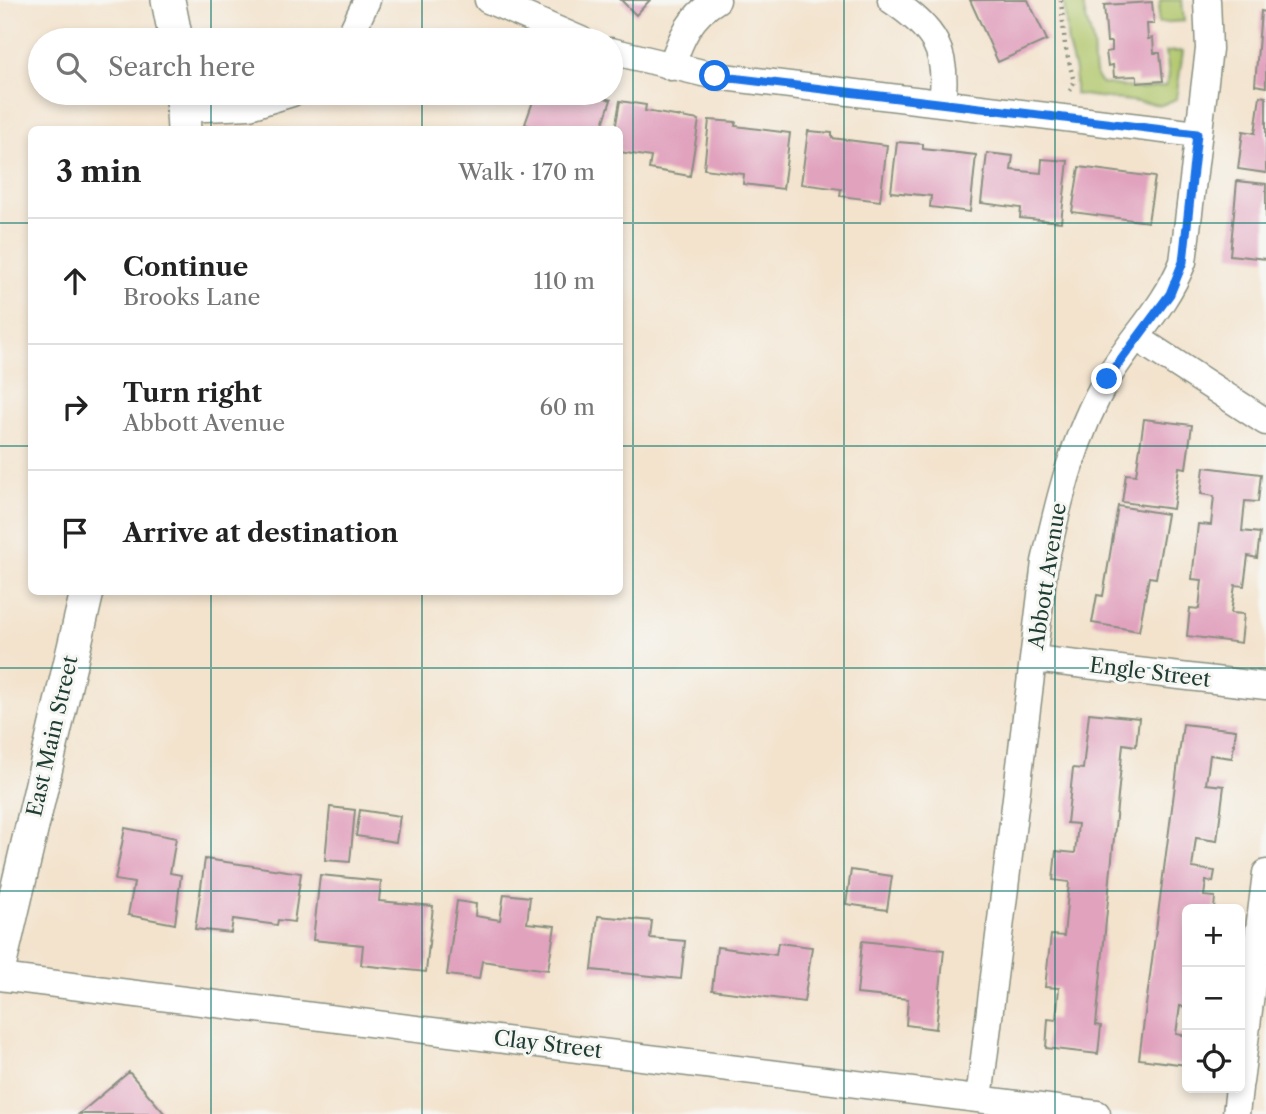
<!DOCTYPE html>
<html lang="en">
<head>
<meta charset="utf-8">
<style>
	body { margin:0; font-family:"Libre Caslon Text",serif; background:#f6f6f6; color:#222 }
	.controls { position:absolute; right:21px; bottom:21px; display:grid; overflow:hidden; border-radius:10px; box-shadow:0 4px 10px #0003 }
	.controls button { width:63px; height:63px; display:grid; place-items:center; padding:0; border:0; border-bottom:2px solid #e0e0e0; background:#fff; color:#222; font:35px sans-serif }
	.stop { position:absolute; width:21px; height:21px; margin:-16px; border:5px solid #1a73e8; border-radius:50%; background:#fff }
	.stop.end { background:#1a73e8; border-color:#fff; box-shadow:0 2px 7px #0008 }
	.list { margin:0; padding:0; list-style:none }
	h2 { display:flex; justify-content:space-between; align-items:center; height:91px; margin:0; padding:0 28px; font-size:30px }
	h2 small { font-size:23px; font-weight:400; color:#767676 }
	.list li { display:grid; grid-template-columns:46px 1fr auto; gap:21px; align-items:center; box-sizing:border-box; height:126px; padding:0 28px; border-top:2px solid #e0e0e0 }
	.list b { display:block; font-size:26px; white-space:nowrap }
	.list p { margin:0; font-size:23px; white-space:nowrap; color:#767676 }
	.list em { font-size:23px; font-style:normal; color:#767676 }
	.icon { flex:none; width:38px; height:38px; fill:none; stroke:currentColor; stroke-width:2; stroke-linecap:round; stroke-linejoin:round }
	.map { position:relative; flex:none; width:1266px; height:1114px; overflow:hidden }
	.search { position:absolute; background:#fff; box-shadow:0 4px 10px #0003; left:28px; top:28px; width:595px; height:77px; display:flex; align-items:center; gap:18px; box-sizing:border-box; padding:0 24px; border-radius:38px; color:#767676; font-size:26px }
	.panel { position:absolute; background:#fff; box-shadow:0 4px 10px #0003; left:28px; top:126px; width:595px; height:469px; border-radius:10px }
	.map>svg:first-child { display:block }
	.green { fill:#b0c66b; stroke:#688250; stroke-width:2 }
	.building { fill:#e1a2be }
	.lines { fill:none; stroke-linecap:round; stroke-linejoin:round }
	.minor-casing { stroke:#899080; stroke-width:29 }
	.tertiary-casing { stroke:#899080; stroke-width:36 }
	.path { stroke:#899080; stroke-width:4.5; stroke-dasharray:2 5; stroke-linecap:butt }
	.minor { stroke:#fff; stroke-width:26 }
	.tertiary { stroke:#fff; stroke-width:33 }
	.route { stroke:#1a73e8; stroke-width:9 }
	.grid { fill:none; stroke:#0f766e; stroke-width:2; stroke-opacity:0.55 }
	.labels { text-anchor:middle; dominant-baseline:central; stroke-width:6; stroke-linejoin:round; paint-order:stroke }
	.street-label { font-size:21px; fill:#1f3d34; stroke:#f6f6f2 }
</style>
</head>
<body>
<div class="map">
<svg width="1266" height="1114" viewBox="0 0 1266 1114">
	<rect width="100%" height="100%" fill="#f6f6f2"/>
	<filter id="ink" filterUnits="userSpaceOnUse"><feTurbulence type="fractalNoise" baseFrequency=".0143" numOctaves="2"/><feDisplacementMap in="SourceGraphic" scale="14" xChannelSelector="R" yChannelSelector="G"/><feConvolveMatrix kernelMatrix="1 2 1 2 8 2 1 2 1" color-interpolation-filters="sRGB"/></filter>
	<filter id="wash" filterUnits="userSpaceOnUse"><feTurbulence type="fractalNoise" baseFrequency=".00686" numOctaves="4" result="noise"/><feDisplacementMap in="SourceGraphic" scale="28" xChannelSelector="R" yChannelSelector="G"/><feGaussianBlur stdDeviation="1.57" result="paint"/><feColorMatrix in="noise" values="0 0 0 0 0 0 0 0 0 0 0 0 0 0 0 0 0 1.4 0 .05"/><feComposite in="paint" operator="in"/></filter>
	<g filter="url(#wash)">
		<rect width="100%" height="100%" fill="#f3e3cd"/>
		<path class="green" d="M 1064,0 L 1083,0 C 1083,17 1091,29 1093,45 C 1095,57 1091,74 1101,83 L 1138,89 L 1165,86 L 1169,76 L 1166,52 L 1183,51 L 1176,99 L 1162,105 L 1075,94 L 1075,71 L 1068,45 Z
			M 1160,0 L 1182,0 L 1184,21 L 1158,23 Z"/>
		<g id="blocks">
			<path class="building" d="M 621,0 L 650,0 L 636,15 Z
				M 970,0 L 1028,0 L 1047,40 L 998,62 Z
				M 1152,2 L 1154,24 L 1147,24 L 1148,39 L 1153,38 L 1154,53 L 1160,53 L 1163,81 L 1137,83 L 1137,76 L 1114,77 L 1113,65 L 1108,66 L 1106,52 L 1112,51 L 1112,42 L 1107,42 L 1104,5 Z
				M 1261,11 L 1266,12 L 1266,87 L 1255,85 Z
				M 475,93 L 523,93 L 520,100 L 504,95 L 502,102 Z
				M 536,93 L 566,93 L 587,100 L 589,93 L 611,100 L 601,130 L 541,130 L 525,124 Z
				M 1260,96 L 1266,97 L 1266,173 L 1238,169 L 1243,131 L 1255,133 Z
				M 620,101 L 646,105 L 645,111 L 699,120 L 690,176 L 649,169 L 651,157 L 620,152 L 620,130 L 615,130 Z
				M 709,120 L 736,122 L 735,126 L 790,133 L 783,189 L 743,184 L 744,174 L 704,169 Z
				M 808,131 L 832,133 L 832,138 L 887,145 L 880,201 L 840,196 L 841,189 L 801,184 Z
				M 897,142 L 923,144 L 923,149 L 976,155 L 970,212 L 930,207 L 931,196 L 891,192 Z
				M 987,153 L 1013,156 L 1011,170 L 1041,173 L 1042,159 L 1068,161 L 1061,222 L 1020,218 L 1021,208 L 981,203 Z
				M 1079,167 L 1155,177 L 1148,222 L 1072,212 Z
				M 1237,181 L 1266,184 L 1266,259 L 1230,255 Z
				M 1144,419 L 1192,425 L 1186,468 L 1179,467 L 1173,509 L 1122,502 L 1126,474 L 1136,475 Z
				M 1204,467 L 1261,474 L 1258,502 L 1245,501 L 1242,531 L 1260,533 L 1257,558 L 1248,556 L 1244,586 L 1235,585 L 1231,613 L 1244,614 L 1241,643 L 1187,636 L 1190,608 L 1199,609 L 1202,580 L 1192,579 L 1198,524 L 1211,525 L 1214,496 L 1201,494 Z
				M 1118,506 L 1167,514 L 1156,578 L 1149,577 L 1139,631 L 1092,623 L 1097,595 L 1103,596 Z
				M 1089,713 L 1139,718 L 1136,746 L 1123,744 L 1096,1025 L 1101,1026 L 1098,1054 L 1046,1048 L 1048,1019 L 1056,1020 L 1059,988 L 1045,987 L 1051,935 L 1064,936 L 1069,882 L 1053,880 L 1056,851 L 1075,853 L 1078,824 L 1067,823 L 1073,768 L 1083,769 Z
				M 1183,724 L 1236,730 L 1232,758 L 1210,755 L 1206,784 L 1224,786 L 1217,841 L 1196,838 L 1192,868 L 1215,871 L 1213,882 L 1206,881 L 1204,896 L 1215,897 L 1214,909 L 1187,909 L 1187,1007 L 1180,1006 L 1176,1034 L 1187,1036 L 1187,1065 L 1139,1059 Z
				M 330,807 L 355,810 L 350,862 L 325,860 Z
				M 360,810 L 400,816 L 396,842 L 356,836 Z
				M 125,828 L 176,838 L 170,873 L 181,875 L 175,924 L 128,915 L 134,883 L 115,880 Z
				M 205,859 L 301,873 L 294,922 L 278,920 L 277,925 L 233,919 L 231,933 L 195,929 Z
				M 851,870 L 892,876 L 887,910 L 846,904 Z
				M 320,875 L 381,881 L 379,901 L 433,906 L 426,972 L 361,965 L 363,945 L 313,940 Z
				M 504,894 L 530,897 L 527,923 L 555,926 L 548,970 L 482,961 L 479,979 L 447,975 L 457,901 L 476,904 L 475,916 L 500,920 Z
				M 598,916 L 652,921 L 650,938 L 685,941 L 681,979 L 592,970 Z
				M 862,941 L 944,950 L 936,1029 L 906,1025 L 908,999 L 857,994 Z
				M 778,943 L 812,947 L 804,1002 L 712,990 L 717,947 L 776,955 Z
				M 129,1072 L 165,1114 L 79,1114 Z"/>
		</g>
	</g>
	<g filter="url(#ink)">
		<use href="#blocks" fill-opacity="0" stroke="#899080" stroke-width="2"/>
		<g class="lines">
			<defs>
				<path id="minor" d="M 488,0 L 581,40
					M 891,0 C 934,29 949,50 942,103
					M 348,40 L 367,0
					M 611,51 L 715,76 L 1197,134
					M 671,67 C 681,38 690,16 717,0
					M 184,109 L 249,106 L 292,93
					M 1137,338 L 1266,422
					M 1034,659 L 1266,686
					M 0,977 L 1097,1114
					M 1240,1082 L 1266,873
					M 979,1099 L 1045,562 C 1059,499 1074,436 1107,379 C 1132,337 1164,309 1183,262 L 1209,49 L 1207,0
					M 1236,1114 L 1239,1088"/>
				<path id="tertiary" d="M 168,0 L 176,40
					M 182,93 L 184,130
					M 0,963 L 87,592"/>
			</defs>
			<use href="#minor" class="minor-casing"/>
			<use href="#tertiary" class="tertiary-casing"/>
			<path class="path" d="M 1061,0 L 1065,45 L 1074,82 L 1070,91"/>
			<use href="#minor" class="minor"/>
			<use href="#tertiary" class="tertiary"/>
		</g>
	</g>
	<g class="lines" filter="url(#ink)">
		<path class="route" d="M 715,76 L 1197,134 L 1183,262 L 1170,294 L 1107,379"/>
	</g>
	<path class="grid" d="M 211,0 L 211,40M 422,0 L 422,40M 633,0 L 633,1114M 844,0 L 844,1114M 1055,0 L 1055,1114M 211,93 L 211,130M 422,93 L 422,130M 0,223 L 32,223M 620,223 L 1266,223M 0,446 L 32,446M 620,446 L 1266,446M 211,592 L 211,1114M 422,592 L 422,1114M 0,668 L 1266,668M 0,891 L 1266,891"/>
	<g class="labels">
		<g class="street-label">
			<text transform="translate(1047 576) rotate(-81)">Abbott Avenue</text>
			<text transform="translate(1150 672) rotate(7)">Engle Street</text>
			<text transform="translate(52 736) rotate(-77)">East Main Street</text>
			<text transform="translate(548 1044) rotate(7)">Clay Street</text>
		</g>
	</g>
</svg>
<div class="controls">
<button>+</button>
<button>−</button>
<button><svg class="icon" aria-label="locate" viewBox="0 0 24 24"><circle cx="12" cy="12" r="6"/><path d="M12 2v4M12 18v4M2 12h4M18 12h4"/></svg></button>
</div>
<div class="stop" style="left:715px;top:76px"></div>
<div class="stop end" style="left:1107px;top:379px"></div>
<div class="search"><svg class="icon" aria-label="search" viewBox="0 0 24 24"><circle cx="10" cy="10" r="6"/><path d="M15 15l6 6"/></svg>Search here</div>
<section class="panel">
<h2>3 min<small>Walk · 170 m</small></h2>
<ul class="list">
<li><svg class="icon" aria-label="ahead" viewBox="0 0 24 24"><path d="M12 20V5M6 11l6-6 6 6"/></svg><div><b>Continue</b><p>Brooks Lane</p></div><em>110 m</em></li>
<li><svg class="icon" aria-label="right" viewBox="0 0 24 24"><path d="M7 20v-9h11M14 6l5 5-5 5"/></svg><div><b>Turn right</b><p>Abbott Avenue</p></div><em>60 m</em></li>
<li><svg class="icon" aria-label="arrive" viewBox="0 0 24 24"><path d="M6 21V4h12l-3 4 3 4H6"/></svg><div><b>Arrive at destination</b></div></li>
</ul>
</section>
</div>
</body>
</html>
